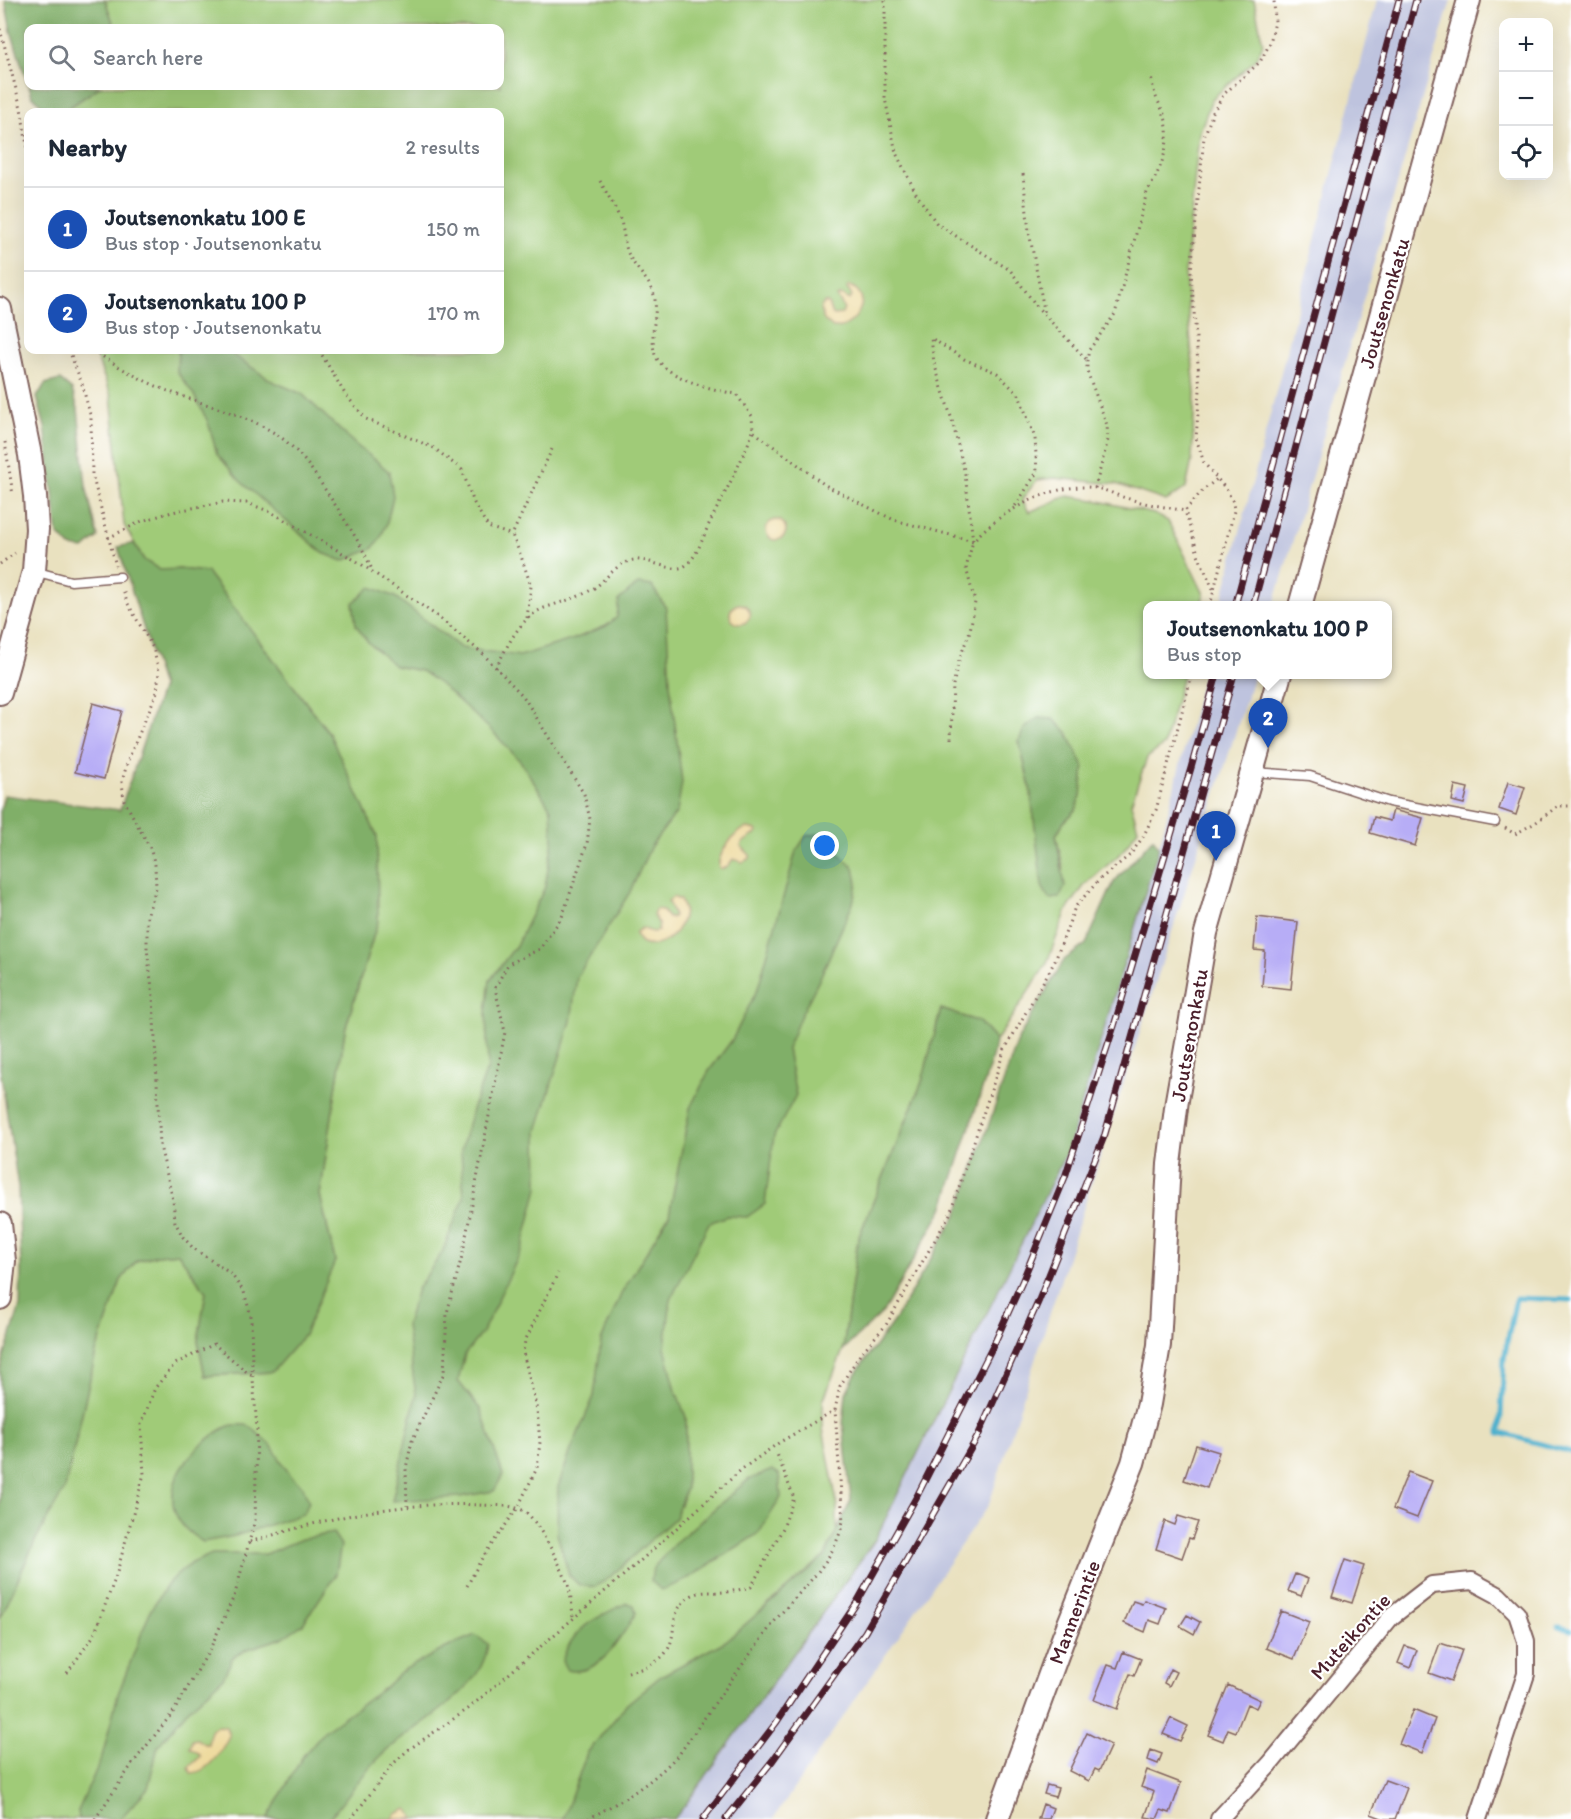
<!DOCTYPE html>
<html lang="en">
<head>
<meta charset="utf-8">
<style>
	body { margin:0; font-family:Itim,sans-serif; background:#f6f6f7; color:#1f2937 }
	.controls { position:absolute; right:18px; top:18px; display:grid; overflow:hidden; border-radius:12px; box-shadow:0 6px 24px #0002 }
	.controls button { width:54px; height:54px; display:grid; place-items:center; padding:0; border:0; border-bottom:2px solid #e0e1e3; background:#fff; color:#1f2937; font:30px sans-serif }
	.you { position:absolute; left:825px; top:846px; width:21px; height:21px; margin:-15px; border:4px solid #fff; border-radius:50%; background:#1a73e8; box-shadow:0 0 0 9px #1a73e833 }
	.badge { display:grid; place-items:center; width:39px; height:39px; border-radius:50%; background:#0b8043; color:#fff; font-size:20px; font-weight:700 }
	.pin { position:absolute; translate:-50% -50px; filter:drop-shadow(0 2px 3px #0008) }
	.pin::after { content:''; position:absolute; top:32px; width:21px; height:18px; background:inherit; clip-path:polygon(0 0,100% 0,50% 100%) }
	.popup { position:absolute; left:1143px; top:601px; width:249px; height:78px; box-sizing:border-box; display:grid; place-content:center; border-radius:12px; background:#fff; filter:drop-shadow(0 2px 4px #0005); font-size:20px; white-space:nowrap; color:#747a83 }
	.popup b { font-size:22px; color:#1f2937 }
	.popup::after { content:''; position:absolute; left:50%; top:100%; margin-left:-12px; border:12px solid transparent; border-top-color:#fff }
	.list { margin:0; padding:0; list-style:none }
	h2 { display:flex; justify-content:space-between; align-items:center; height:78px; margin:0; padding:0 24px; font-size:26px }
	h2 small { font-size:20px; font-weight:400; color:#747a83 }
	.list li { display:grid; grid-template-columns:39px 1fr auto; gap:18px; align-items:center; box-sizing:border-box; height:84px; padding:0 24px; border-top:2px solid #e0e1e3 }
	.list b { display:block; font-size:22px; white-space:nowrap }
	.list p { margin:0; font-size:20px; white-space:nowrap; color:#747a83 }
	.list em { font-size:20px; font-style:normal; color:#747a83 }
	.icon { flex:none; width:33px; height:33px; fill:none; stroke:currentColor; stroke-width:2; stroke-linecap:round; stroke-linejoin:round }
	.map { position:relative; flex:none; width:1571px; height:1819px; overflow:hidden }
	.search { position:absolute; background:#fff; box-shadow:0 6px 24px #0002; left:24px; top:24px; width:480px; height:66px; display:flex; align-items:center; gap:15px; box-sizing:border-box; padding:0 21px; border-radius:12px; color:#747a83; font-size:22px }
	.panel { position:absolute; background:#fff; box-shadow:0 6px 24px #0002; left:24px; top:108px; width:480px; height:246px; border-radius:12px }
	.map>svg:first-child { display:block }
	.industrial { fill:#bec3de }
	.green { fill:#a0cb78; stroke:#757552; stroke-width:1.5; fill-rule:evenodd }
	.forest { fill:#80af68; stroke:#65674a; stroke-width:1.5 }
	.sand { fill:#eeda9e; stroke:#9c7c64; stroke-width:1.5 }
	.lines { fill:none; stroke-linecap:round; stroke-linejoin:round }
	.stream { stroke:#4eb0cd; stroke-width:5 }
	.building { fill:#b7adf6 }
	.lane-casing { stroke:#82635f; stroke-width:11 }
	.street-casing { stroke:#82635f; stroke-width:20 }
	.secondary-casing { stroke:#82635f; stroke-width:26 }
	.path { stroke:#82635f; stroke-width:3; stroke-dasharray:1.5 4.5; stroke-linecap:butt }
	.lane { stroke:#fff; stroke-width:8 }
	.street { stroke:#fff; stroke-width:16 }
	.secondary { stroke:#fff; stroke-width:22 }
	.rail-casing { stroke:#4a1f2b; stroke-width:7 }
	.rail { stroke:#fff; stroke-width:4.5; stroke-dasharray:14; stroke-linecap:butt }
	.labels { text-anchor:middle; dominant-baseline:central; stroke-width:4.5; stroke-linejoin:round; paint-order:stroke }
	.street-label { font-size:21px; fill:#4a1f2b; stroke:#fff }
</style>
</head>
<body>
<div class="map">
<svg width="1571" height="1819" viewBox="0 0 1571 1819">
	<rect width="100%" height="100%" fill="#fff"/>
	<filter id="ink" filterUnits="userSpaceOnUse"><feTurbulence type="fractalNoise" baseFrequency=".0167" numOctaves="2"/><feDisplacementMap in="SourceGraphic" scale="12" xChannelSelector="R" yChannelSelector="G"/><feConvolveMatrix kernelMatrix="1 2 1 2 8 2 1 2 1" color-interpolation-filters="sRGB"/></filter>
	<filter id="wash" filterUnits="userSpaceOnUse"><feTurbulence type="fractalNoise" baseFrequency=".008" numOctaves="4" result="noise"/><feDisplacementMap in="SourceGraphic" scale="24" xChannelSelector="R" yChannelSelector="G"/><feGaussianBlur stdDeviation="1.35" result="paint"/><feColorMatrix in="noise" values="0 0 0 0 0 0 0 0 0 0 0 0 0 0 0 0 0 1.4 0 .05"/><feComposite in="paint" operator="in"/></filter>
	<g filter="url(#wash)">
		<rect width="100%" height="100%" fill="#e9e1bf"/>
		<path class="industrial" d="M 1377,0 L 1451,0 L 1274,605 L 1221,605 Z
			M 1203,675 L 1254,675 L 989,1504 L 773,1819 L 674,1819 L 686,1804 L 1068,1149 L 1159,847 Z"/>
		<path class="green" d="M 105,0 L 1254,0 L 1263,44 L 1255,60 L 1212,99 L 1199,134 L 1185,273 L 1195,393 L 1192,460 L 1186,488 L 1166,501 L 1116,484 L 1054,478 L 1037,480 L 1022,499 L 1029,512 L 1067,496 L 1095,500 L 1154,514 L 1168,521 L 1204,594 L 1201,605 L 1148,606 L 1148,674 L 1183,675 L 1164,745 L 1147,758 L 1131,803 L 1138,829 L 1122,852 L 1084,886 L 1067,910 L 1046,965 L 996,1041 L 979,1022 L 941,1009 L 922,1082 L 858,1239 L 843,1350 L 823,1401 L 823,1429 L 837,1503 L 837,1531 L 825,1556 L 726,1641 L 661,1676 L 563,1819 L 0,1819 L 0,1619 L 36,1539 L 65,1487 L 96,1352 L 121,1280 L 136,1261 L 157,1255 L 178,1253 L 206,1292 L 198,1341 L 205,1376 L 272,1372 L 335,1261 L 320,1195 L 345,1030 L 378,921 L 329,733 L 207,573 L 180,569 L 160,571 L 144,560 L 124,525 L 111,396 L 94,350 L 500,350 L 500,112 L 63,112 L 101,86 L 500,86 L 500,28 L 115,28 ZM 1019,741 L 1081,795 L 1076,810 L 1063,823 L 1056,835 L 1064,871 L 1030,787 Z"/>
		<path class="forest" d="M 5,0 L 105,0 L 115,28 L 28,28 L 28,85 L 11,31 Z
			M 29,86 L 101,86 L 65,110 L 47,111 L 32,95 Z
			M 178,350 L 226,350 L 272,381 L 302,394 L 357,446 L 377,461 L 389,472 L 393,496 L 387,523 L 380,539 L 372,549 L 343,561 L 323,553 L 240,481 L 217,454 L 208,422 L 194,395 L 177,372 Z
			M 60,380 L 72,390 L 78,409 L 86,486 L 98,537 L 84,549 L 70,547 L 58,534 L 45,427 L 37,397 L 45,384 Z
			M 134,543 L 144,560 L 160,570 L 180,569 L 207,572 L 329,733 L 377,836 L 378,921 L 345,1030 L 320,1195 L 335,1261 L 304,1335 L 272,1372 L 205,1376 L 198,1341 L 206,1292 L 178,1253 L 157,1255 L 136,1261 L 121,1280 L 96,1352 L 65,1488 L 36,1539 L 0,1619 L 0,1370 L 20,1306 L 21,1267 L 18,1187 L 0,1068 L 0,811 L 4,795 L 120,810 L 162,687 L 118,547 Z
			M 638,584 L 652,586 L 666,608 L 670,683 L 682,782 L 677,812 L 651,846 L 630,892 L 577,977 L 571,1021 L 537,1131 L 538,1188 L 522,1249 L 483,1331 L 465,1354 L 458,1381 L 481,1410 L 503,1475 L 494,1491 L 460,1497 L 392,1501 L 416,1395 L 406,1325 L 417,1289 L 442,1253 L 464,1198 L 461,1150 L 472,1110 L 488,1067 L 486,1012 L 490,980 L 517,944 L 545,887 L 553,840 L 551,809 L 521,762 L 490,729 L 440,684 L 421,671 L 395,666 L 368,642 L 356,625 L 353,603 L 371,587 L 395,597 L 461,648 L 520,656 L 574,639 L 606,626 L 617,617 L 619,600 Z
			M 1038,718 L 1053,719 L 1067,732 L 1084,767 L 1081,795 L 1076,810 L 1063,823 L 1056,835 L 1065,887 L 1059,898 L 1049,899 L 1042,886 L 1030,787 L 1019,741 L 1024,729 Z
			M 818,834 L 854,868 L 857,883 L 853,903 L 819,980 L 800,1017 L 787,1049 L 796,1095 L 774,1136 L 765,1204 L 747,1217 L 727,1216 L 709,1223 L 671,1299 L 665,1347 L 676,1391 L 686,1417 L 686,1488 L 675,1518 L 610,1577 L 595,1587 L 579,1585 L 569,1575 L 557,1534 L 558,1487 L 571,1450 L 594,1396 L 601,1341 L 622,1292 L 669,1215 L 690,1108 L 709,1071 L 732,1040 L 758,988 L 796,851 L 806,836 Z
			M 1153,838 L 1159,847 L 1068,1149 L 875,1540 L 686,1804 L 674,1819 L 563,1819 L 587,1753 L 627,1704 L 661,1676 L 726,1641 L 825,1556 L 851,1500 L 843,1424 L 846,1393 L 856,1373 L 895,1319 L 958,1213 L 1019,1037 L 1064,960 L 1086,944 L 1114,882 Z
			M 941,1009 L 979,1022 L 996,1041 L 990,1065 L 943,1209 L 883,1312 L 843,1350 L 858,1239 L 922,1082 Z
			M 248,1425 L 271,1445 L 290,1475 L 303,1487 L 309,1502 L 303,1514 L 235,1536 L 203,1542 C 158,1516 168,1475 202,1444 C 210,1438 220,1429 229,1426 C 235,1424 242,1425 248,1425 Z
			M 772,1470 L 779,1474 L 781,1497 L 759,1533 L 684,1581 L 661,1590 L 651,1581 L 653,1568 L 677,1541 L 748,1480 Z
			M 333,1533 L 341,1545 L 336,1574 L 303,1624 L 282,1638 L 248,1649 L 233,1657 L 223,1678 L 186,1712 L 158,1746 L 148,1788 L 120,1819 L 79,1819 L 78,1811 L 102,1757 L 118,1694 L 151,1609 L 170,1581 L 190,1564 L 212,1554 L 265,1554 L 302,1539 Z
			M 627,1603 L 634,1605 L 636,1613 C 621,1637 600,1678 567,1670 L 562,1661 C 572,1627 597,1617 627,1603 Z
			M 475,1635 L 488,1644 C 482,1696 412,1724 379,1758 C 360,1776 346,1799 329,1819 L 267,1819 L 303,1756 L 324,1731 L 384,1688 L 405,1669 L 456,1643 Z"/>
		<path class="sand" d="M 849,286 C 876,294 855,330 833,328 L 824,320 L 820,309 L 824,303 L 828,303 L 831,312 L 834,315 L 842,314 L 844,308 L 837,297 L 841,295 L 850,300 L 852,296 L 847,288 Z
			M766 530a10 10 0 1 1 20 0a10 10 0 1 1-20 0Z
			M730 614a10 10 0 1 1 20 0a10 10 0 1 1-20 0Z
			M 747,828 L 756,830 L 757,833 L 742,843 L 741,846 L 750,855 L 750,858 L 743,862 L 733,859 L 728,866 L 721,869 L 719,867 C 717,854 735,831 747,828 Z
			M 673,897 L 680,900 L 684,910 C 683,930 663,951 642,944 L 636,936 L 636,932 L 642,928 L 652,932 L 658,931 L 659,924 L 653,915 L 656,909 L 662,910 L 668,918 L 673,917 L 674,915 L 668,902 Z
			M 217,1726 L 226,1727 L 229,1736 C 222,1750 208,1773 191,1773 L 189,1767 L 200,1757 L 200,1754 L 190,1748 L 192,1740 L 197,1739 L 204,1744 L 208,1744 C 210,1736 209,1729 217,1726 Z
			M 408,1809 L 411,1813 L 414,1819 L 392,1819 L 396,1814 Z"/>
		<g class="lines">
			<path class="stream" d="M 1571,1300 L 1516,1298 L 1504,1359 L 1500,1433 L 1571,1452
				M 1559,1627 L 1571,1630"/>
		</g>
		<g id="blocks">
			<path class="building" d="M 93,703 L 122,711 L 104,779 L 75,772 Z
				M 1508,782 L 1525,787 L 1516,815 L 1499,809 Z
				M 1455,785 L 1468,788 L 1464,804 L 1452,801 Z
				M 1393,810 L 1423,818 L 1415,846 L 1370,833 L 1374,817 L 1390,821 Z
				M 1257,917 L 1298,922 L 1291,989 L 1262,986 L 1265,951 L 1254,950 Z
				M 1196,1445 L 1219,1452 L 1207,1488 L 1184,1480 Z
				M 1408,1472 L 1432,1481 L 1417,1518 L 1393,1509 Z
				M 1178,1516 L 1198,1522 L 1192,1539 L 1189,1538 L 1182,1558 L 1156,1549 L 1165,1521 L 1175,1525 Z
				M 1345,1560 L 1364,1566 L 1352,1603 L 1332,1597 Z
				M 1295,1574 L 1308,1579 L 1301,1596 L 1288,1591 Z
				M 1144,1600 L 1166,1608 L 1160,1624 L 1149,1620 L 1145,1632 L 1124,1623 L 1133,1601 L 1142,1604 Z
				M 1281,1611 L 1309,1622 L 1294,1659 L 1266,1648 Z
				M 1187,1615 L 1200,1622 L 1194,1634 L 1180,1626 Z
				M 1440,1643 L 1462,1650 L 1451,1681 L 1429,1673 Z
				M 1405,1646 L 1417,1650 L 1410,1668 L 1398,1663 Z
				M 1123,1652 L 1141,1659 L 1134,1676 L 1130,1674 L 1117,1709 L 1094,1700 L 1108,1665 L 1117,1668 Z
				M 1170,1669 L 1176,1672 L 1169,1686 L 1164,1683 Z
				M 1228,1685 L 1260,1700 L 1256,1708 L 1247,1704 L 1236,1732 L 1228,1729 L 1223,1741 L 1208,1735 Z
				M 1413,1710 L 1435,1719 L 1422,1753 L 1399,1744 Z
				M 1171,1718 L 1188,1726 L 1180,1741 L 1163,1734 Z
				M 1087,1733 L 1111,1745 L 1099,1771 L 1095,1769 L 1089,1781 L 1069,1771 Z
				M 1151,1750 L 1162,1754 L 1158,1764 L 1148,1760 Z
				M 1147,1770 L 1181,1783 L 1170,1813 L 1161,1810 L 1157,1819 L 1145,1817 L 1154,1792 L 1141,1787 Z
				M 1385,1780 L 1407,1788 L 1395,1819 L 1384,1819 L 1371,1814 Z
				M 1047,1785 L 1058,1788 L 1055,1797 L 1044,1794 Z
				M 1043,1804 L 1053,1808 L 1049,1819 L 1038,1819 Z"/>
		</g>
	</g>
	<g filter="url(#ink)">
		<use href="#blocks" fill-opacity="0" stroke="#82635f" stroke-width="1.5"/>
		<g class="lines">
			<defs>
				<path id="lane" d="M 34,571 L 71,581 L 120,577
					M 1253,772 L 1310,776 L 1389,802 L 1495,822"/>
				<path id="street" d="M 1219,1819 L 1270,1764 L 1391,1617 L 1432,1585 L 1472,1581 L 1498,1595 L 1517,1614 L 1526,1641 L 1526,1674 L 1478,1819"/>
				<path id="secondary" d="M 0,309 L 30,455 L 35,496 L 37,529 L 34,571 L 0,693
					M 1300,606 L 1469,0
					M 0,1224 L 4,1261 L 0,1298
					M 997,1819 L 1064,1636 L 1133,1463 L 1149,1404 L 1159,1345 L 1169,1164 L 1177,1100 L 1206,933 L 1280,674"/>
			</defs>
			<use href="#lane" class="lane-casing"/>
			<use href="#street" class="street-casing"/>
			<use href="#secondary" class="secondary-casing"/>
			<path class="path" d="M 885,0 L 885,98 L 896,153 L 917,195 L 937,224 L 1010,270 L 1038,308 L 1087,360
				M 0,29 L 21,108 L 28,152
				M 1023,174 L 1029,232 L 1045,315
				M 600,181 C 607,194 616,208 621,222 C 624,232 624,243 628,253 C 634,268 648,278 653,292 C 658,305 654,319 653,333 C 653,338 653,346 654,351 C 659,377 714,390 736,394 L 752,416 L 753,431 L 825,485 L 860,503 L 894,520 L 973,541 C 999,512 1055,481 1096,488 C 1106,490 1116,495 1126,498 C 1145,504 1166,507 1185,511
				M 69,350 L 82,384 L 91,418 L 92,474 L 116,566
				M 93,350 C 118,367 144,382 173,393 C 205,405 241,413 271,431 C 301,448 317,478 336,506 C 349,527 363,547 372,570
				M 319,350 L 345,394 L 366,419 L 434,448 L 462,470 L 474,503 L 488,527 L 512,535
				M 5,442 L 13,495
				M 1095,488 L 1108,440 L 1107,425 L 1087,371 L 1087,360 L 1089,350 L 1115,314 L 1147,192 C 1160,171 1171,146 1166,121 C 1164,111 1158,103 1155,94 C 1153,88 1152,82 1151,76
				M 108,538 L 142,521 L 172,512 L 223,502 L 247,503 L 271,512 L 358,562 L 437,616 L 483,654 L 523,696 L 584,794 L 590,819 L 587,844 L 562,917 L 540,949 L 508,964 L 495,988 L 505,1032 L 463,1252 L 447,1313 L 444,1373 L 412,1441 L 406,1468 L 407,1506
				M 0,564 L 15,553
				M 1213,589 L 1199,557 L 1185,511 L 1202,491 L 1217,479
				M 1210,606 L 1234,511 L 1233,502 L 1226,489 L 1204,463 L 1196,438 L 1200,390 L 1191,272 L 1204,137 L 1213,112 L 1224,94 L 1260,62 L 1270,43 L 1275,22 L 1274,0
				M 527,618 L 531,586 L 521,556 L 512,535 L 553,447
				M 496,668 C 508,645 520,616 547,607 C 564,601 582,597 597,586 C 609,576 618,562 634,560 C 650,558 675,575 686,565 C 699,554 703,536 710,522 C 725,492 742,462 753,431
				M 951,739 L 953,685 L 959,660 L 970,631 L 975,602 L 966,568 L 973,541 L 965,474 L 952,420 L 934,363 L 931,338 L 964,359 L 997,373 L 1019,395 L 1035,438 L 1037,472 L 1014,508
				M 1505,828 L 1515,834 L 1535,823 L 1558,806 L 1571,806
				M 250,1542 C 327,1518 397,1501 479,1505 C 493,1506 511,1504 524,1511 C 536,1517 564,1571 568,1585 C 571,1595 572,1606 573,1616
				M 467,1586 L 482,1558 L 517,1509 L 537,1468 L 540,1442 L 537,1410 L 523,1352 L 525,1341 L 558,1273
				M 628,1672 C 635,1670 644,1669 650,1665 C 688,1646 660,1616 691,1596 C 700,1590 713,1593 723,1592 C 732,1592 742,1589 751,1587 L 783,1528 L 794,1498 L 777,1454
				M 67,1673 L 94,1635 L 116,1576 L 144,1474 L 141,1425 L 155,1388 L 175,1364 L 214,1344 L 248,1373 L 253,1375
				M 95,1819 L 133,1763 L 174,1711 L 210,1649 L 235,1594 L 255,1520 L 257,1428 L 252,1367 L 251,1316 L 244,1292 L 231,1274 L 193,1248 L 183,1237 L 175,1222 L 173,1200 L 160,1146 L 153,996 L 147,949 L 147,916 L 156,888 L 155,865 L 150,848 L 124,800 L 122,782 L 128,760 L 157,692 L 159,671 L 153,648 L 127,602 L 123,590
				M 351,1819 L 394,1763 L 408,1750 L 468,1709 L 639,1562 L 742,1469 L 780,1442 L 835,1410
				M 588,1819 C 626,1798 650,1785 680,1753 C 710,1710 740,1667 771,1626 C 797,1591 834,1566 843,1521 L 835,1410 L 840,1386 L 861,1353 L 886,1325 L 950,1214 L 1004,1051 L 1055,961 L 1075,907 L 1100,879 L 1130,855 L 1143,837 L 1156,810 L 1192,674"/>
			<use href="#lane" class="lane"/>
			<use href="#street" class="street"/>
			<use href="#secondary" class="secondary"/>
			<defs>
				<path id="rail" d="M 1235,606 L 1399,0
					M 1253,606 L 1416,0
					M 703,1819 L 776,1723 L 856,1604 L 917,1496 L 994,1344 L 1022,1282 L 1065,1177 L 1114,1026 L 1191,768 L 1217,674
					M 726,1819 L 773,1760 L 865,1632 L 978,1436 L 1039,1300 L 1105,1134 L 1234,674"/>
			</defs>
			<use href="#rail" class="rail-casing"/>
			<use href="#rail" class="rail"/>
		</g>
	</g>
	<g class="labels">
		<g class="street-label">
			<text transform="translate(1384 303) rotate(-74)">Joutsenonkatu</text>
			<text transform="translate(1189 1035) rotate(-80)">Joutsenonkatu</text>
			<text transform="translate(1074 1612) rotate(-69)">Mannerintie</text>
			<text transform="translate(1350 1636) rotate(-48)">Muteikontie</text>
		</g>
	</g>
</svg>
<div class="controls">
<button>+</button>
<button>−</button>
<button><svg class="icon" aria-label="locate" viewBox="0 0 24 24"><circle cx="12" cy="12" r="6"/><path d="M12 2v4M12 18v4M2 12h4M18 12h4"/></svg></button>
</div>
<div class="you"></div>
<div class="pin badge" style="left:1216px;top:861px;background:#1a4fb4">1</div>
<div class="pin badge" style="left:1268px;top:748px;background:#1a4fb4">2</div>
<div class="popup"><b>Joutsenonkatu 100 P</b>Bus stop</div>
<div class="search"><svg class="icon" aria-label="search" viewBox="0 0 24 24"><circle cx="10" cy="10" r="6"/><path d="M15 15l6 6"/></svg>Search here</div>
<section class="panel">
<h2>Nearby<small>2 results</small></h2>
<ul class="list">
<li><span class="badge" style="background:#1a4fb4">1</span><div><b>Joutsenonkatu 100 E</b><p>Bus stop · Joutsenonkatu</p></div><em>150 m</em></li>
<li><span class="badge" style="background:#1a4fb4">2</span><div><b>Joutsenonkatu 100 P</b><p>Bus stop · Joutsenonkatu</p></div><em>170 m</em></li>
</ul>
</section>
</div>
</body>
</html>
